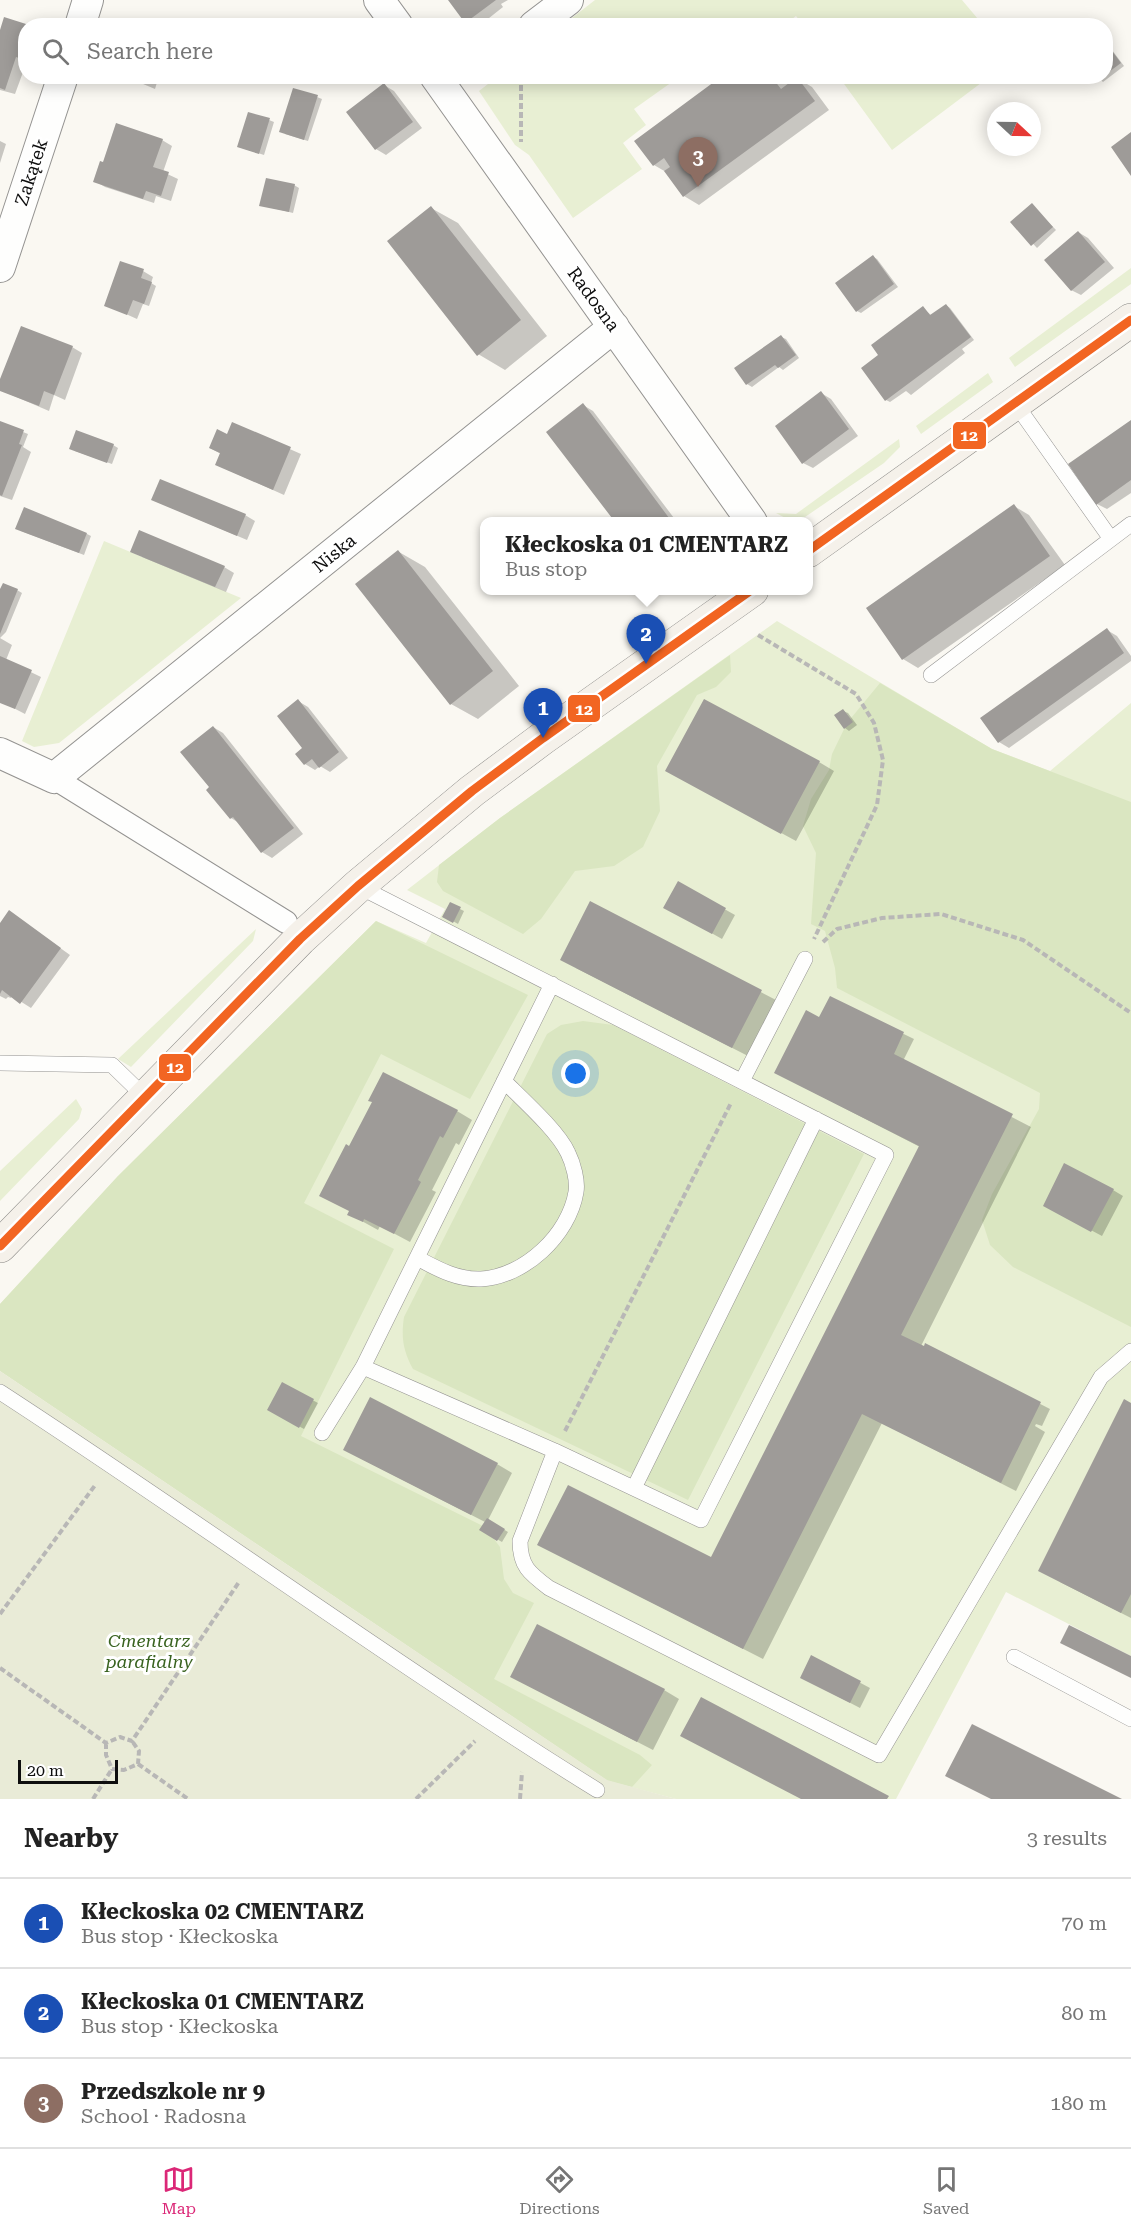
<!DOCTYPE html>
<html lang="en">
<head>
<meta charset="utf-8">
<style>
	body { margin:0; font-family:"Roboto Serif",serif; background:#f6f6f6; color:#222 }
	.compass { position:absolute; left:987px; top:102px; width:54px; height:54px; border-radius:50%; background:#fff; box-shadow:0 3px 15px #0003; rotate:112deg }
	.scale { position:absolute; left:18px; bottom:15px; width:100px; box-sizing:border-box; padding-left:6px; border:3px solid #0e0e0e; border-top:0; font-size:16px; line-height:21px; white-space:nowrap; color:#0e0e0e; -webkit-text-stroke:4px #fff; paint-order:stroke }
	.you { position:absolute; left:576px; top:1074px; width:21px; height:21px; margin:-15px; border:4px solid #fff; border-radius:50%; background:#1a73e8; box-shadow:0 0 0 9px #1a73e833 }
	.badge { display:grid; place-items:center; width:39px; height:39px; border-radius:50%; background:#db2777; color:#fff; font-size:20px; font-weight:700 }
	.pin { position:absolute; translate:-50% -50px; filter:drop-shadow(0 2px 3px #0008) }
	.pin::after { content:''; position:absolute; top:32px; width:21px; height:18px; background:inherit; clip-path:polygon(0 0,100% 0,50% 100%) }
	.popup { position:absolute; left:480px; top:517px; width:333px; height:78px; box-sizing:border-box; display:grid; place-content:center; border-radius:12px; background:#fff; filter:drop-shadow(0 2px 4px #0005); font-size:20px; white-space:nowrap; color:#767676 }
	.popup b { font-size:22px; color:#222 }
	.popup::after { content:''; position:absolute; left:50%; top:100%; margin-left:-12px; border:12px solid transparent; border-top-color:#fff }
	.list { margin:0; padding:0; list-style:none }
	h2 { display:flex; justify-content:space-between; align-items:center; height:78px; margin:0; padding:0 24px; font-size:26px }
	h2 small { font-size:20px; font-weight:400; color:#767676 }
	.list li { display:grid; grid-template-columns:39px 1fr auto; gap:18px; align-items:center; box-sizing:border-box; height:90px; padding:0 24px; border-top:2px solid #e0e0e0 }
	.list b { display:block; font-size:22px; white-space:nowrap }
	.list p { margin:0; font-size:20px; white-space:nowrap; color:#767676 }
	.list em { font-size:20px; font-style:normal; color:#767676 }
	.icon { flex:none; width:33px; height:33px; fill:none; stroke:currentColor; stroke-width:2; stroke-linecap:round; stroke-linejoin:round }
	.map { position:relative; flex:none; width:1131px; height:1799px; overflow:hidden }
	.search { position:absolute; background:#fff; box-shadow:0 3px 15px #0003; left:18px; right:18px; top:18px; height:66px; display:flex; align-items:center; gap:15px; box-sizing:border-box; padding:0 21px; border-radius:24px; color:#767676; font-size:22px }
	.sheet { height:348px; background:#fff }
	nav { display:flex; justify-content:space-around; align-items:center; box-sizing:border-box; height:84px; border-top:2px solid #e0e0e0; background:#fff; font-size:16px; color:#767676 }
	nav a { display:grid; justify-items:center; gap:3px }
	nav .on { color:#db2777 }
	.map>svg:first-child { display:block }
	.green { fill:#e8efd3 }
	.forest { fill:#dae6c1 }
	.cemetery { fill:#e9ebd7 }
	.shadow { fill:#0003 }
	.building { fill:#9e9b98 }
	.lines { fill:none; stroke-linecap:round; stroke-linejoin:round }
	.service-casing { stroke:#949391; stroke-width:16 }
	.pedestrian-casing { stroke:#949391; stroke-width:24 }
	.minor-casing { stroke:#949391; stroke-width:32 }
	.secondary-casing { stroke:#8b8a87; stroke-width:34 }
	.path { stroke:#b8b7b6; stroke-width:4; stroke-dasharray:6 3; stroke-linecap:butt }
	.service { stroke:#fefefd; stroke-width:15 }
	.pedestrian { stroke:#fefefd; stroke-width:22 }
	.minor { stroke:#fefefd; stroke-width:30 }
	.secondary { stroke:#f5f1ea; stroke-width:33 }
	.bus-1-casing { stroke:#fff; stroke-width:14 }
	.bus-1 { stroke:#f26522; stroke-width:9 }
	.labels { text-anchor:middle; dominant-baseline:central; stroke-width:6; stroke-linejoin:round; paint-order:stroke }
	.street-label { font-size:18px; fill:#0e0e0e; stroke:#fff }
	.park-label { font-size:18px; font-style:italic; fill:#396320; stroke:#fff }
	.line-badge { stroke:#fff; stroke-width:2 }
	.badge-label { font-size:16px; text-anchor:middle; font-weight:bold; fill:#fff }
</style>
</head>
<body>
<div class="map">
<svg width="1131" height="1799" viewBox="0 0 1131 1799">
	<rect width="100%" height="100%" fill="#faf8f2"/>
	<path class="green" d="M 595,0 L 962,0 L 983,25 L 803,25 L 796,16 L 783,26 L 563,25 Z
		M 497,77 L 497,76 L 679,77 L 634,109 L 646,125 L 623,143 L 642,169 L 573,218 L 529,155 L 515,145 L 479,91 Z
		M 839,77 L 989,77 L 892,150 Z
		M 1131,268 L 1131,284 L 1015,367 L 1009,358 Z
		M 988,373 L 993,382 L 921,434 L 916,426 Z
		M 899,439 L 900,447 L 884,463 L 805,517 L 789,520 L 776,513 L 796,514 Z
		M 104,541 L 241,598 L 59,743 L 34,747 L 22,741 Z
		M 777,621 L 992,749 L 1050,771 L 1131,703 L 1131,1656 L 1006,1592 L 896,1799 L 676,1799 L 608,1781 L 0,1371 L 0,1304 L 118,1176 L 376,921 L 426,943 L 445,909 L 407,890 L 500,818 Z
		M 256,929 L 253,941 L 131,1067 L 118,1059 Z
		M 76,1099 L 82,1109 L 79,1119 L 0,1201 L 0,1171 Z"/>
	<path class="forest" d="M 730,655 L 731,672 L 716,687 L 697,695 L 657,766 L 660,811 L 643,847 L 614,866 L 575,871 L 541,919 L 523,934 L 443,891 L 437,882 L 439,865 L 500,818 Z
		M 880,683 L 992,749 L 1131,802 L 1131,1327 L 1013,1267 L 990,1245 L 982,1220 L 992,1194 L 1039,1109 L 1040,1093 L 837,988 L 835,968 L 825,931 L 811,924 L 816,853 L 803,826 L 811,799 L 829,770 L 832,754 L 847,723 Z
		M 376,921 L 528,995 L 470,1099 L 381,1054 L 304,1203 L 394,1249 L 301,1436 L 485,1527 L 500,1547 L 504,1579 L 513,1593 L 534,1603 L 494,1679 L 640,1755 L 652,1765 L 632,1787 L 608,1781 L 0,1371 L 0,1304 L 118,1176 Z
		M 583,1021 L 613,1025 L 864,1154 L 688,1500 L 413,1369 C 403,1351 401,1337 404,1317 L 547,1034 L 561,1025 Z"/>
	<path class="cemetery" d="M 0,1371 L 607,1780 L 676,1799 L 0,1799 Z"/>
	<path class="shadow" d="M 450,0 L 508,0 L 501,4 L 503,7 L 479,26 L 473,26 L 466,22 Z
		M 26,26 L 26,64 L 15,94 L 0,90 L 0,31 Z
		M 1106,42 L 1124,66 L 1103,82 L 1097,76 L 1106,76 Z
		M 124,76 L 159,76 L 155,89 Z
		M 724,76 L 791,76 L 794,81 L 797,78 L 812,87 L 829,110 L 699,205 L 684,196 L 666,172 L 654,165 Z
		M 384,85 L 394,91 L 422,128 L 386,155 L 376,149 L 348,112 Z
		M 317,97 L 322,99 L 308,141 L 285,134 Z
		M 269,120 L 274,122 L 264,155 L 239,147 Z
		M 162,140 L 172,146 L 163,172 L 178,179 L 171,201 L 156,196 L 154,203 L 105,187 L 95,181 L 104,164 Z
		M 0,141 L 6,144 L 0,163 Z
		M 294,185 L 299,188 L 293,213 L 261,205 Z
		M 1032,205 L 1056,230 L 1037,248 L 1013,222 Z
		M 431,208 L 458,223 L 547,336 L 505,370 L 478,354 Z
		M 1078,232 L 1088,238 L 1114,268 L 1081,295 L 1071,290 Z
		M 873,257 L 877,259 L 898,287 L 861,313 L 857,311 Z
		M 143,271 L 153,277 L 151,283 L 156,286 L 149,306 L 143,304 L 137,319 L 106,305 Z
		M 946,305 L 950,308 L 974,340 L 962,349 L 965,353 L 911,395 L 906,391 L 890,402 L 886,400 L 881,355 L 923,308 L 932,316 Z
		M 781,337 L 786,339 L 799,358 L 783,370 L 779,367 L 752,387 L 747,384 Z
		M 72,347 L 82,353 L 65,400 L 54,395 L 49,411 L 0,390 L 0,383 Z
		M 821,393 L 831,399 L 858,436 L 813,468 L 803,463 Z
		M 583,405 L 593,411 L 677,522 L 616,522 Z
		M 1131,422 L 1131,493 L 1107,509 L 1097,504 Z
		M 0,423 L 28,434 L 23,447 L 31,452 L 12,500 L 0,496 Z
		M 233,424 L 301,454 L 284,495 L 217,465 L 221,454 L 210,448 L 228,436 Z
		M 113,445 L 118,448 L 112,464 L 75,451 Z
		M 153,500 L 245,515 L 255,521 L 247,540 Z
		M 1014,506 L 1029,515 L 1065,565 L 918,668 L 903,659 Z
		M 21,531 L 87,534 L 91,536 L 84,555 Z
		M 399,552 L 425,567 L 519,686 L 478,719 L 451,704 Z
		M 142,557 L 224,567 L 234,573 L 226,592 Z
		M 17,590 L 22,593 L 6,632 L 0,638 L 0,593 Z
		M 1107,630 L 1117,636 L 1131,656 L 1131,661 L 1009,748 L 999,742 Z
		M 0,638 L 12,645 L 6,660 L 41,677 L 25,714 L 0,701 Z
		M 298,701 L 308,707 L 348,758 L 330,772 L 320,766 L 315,770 L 305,764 Z
		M 843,711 L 848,713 L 857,725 L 849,731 L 845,728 Z
		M 213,727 L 223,733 L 303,834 L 272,858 L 262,852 L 239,823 L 231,818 L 211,788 Z
		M 819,762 L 834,771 L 796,841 L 682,779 Z
		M 678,883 L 735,915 L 722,939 L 665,907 Z
		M 591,903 L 776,1000 L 748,1056 L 576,968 Z
		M 450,904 L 464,911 L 458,924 L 444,916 Z
		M 10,912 L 70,955 L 31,1008 L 12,996 L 11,998 L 8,997 L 6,999 L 0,996 L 0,925 Z
		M 830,998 L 914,1039 L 903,1061 L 1031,1127 L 921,1346 L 924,1348 L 926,1345 L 1050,1409 L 1042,1426 L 1036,1424 L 1035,1426 L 1045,1432 L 1016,1491 L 882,1423 L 763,1659 L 539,1545 L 712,1559 L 920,1147 L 776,1073 L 820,1019 Z
		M 457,1111 L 472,1120 L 459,1145 L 456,1143 L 432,1190 L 436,1192 L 410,1242 L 380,1226 L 378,1230 L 349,1214 L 350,1148 Z
		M 1113,1190 L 1123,1196 L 1102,1236 L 1055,1211 Z
		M 282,1384 L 318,1403 L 304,1429 L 269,1410 Z
		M 1131,1405 L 1131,1618 L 1060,1582 Z
		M 360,1458 L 497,1464 L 512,1473 L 488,1520 L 508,1532 L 502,1542 L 481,1530 L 485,1522 Z
		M 812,1657 L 870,1688 L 860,1708 L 812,1683 Z
		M 527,1685 L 664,1690 L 679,1699 L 653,1750 Z"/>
	<path class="building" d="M 448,0 L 496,0 L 465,23 Z
		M 4,17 L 26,24 L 26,57 L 25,60 L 16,57 L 5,90 L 0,88 L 0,30 Z
		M 126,18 L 148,25 L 148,26 L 124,26 Z
		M 1106,43 L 1121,63 L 1106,74 Z
		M 122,76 L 147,76 L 145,84 Z
		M 722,76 L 771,76 L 781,89 L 797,77 L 815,101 L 683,197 L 664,171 L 670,167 L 664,158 L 653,166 L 634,141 Z
		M 384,83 L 413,122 L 375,150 L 346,112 Z
		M 293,88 L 318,95 L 304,140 L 279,132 Z
		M 248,112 L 270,118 L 259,154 L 237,147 Z
		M 116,123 L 163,139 L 153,167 L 169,172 L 161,196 L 146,191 L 143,199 L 93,182 L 100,161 L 103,162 Z
		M 1131,132 L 1131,176 L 1111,147 Z
		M 266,178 L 295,184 L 289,212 L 259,206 Z
		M 1032,203 L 1053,227 L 1031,246 L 1010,222 Z
		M 431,206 L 521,320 L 477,356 L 387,241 Z
		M 1078,231 L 1105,262 L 1071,291 L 1044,260 Z
		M 873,255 L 894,284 L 856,312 L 835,283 Z
		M 120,261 L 144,269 L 141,278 L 152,282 L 144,304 L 133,300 L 127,315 L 104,306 Z
		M 946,304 L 971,337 L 885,401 L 861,368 L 878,355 L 871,345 L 923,306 L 930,315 Z
		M 21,326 L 73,346 L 54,395 L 44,391 L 39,406 L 0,391 L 0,379 Z
		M 781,335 L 796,355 L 778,368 L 775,365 L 746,385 L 734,368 Z
		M 821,391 L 849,429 L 802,464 L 775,426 Z
		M 583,403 L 629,464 L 672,522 L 615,522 L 546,432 Z
		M 1131,420 L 1131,480 L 1096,505 L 1068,464 Z
		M 0,421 L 24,430 L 19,444 L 22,445 L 2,496 L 0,495 Z
		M 232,422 L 291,447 L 273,490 L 215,465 L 220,453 L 209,448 L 217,429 L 227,434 Z
		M 76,430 L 114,444 L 107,463 L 69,449 Z
		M 160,479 L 246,514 L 237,536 L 151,500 Z
		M 1014,504 L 1050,556 L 902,660 L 866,608 Z
		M 24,507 L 87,533 L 79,553 L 15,529 Z
		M 139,530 L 225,566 L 215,587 L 130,552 Z
		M 398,550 L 493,671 L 450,705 L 355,584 Z
		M 3,583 L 18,589 L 0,634 L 0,589 Z
		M 1107,628 L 1124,653 L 998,743 L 980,718 Z
		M 0,656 L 32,670 L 15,709 L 0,703 Z
		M 298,699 L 339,752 L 319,768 L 312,759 L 304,765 L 295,754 L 302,748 L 277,716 Z
		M 704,699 L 820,761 L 781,834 L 665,771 Z
		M 843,709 L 853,722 L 844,729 L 834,715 Z
		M 213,726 L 294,828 L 261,853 L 233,817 L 230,819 L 206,790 L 209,787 L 180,752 Z
		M 678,881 L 726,908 L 712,934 L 663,908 Z
		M 590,901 L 762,990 L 732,1048 L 560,960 Z
		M 450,902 L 461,907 L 453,923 L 442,917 Z
		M 9,910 L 61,948 L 20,1004 L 2,990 L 0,994 L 0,923 Z
		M 830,996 L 904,1032 L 894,1054 L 1013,1114 L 901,1335 L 924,1346 L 925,1343 L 1041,1402 L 1001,1483 L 862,1414 L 743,1649 L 537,1545 L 568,1485 L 711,1557 L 919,1146 L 774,1073 L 806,1010 L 819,1017 Z
		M 383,1072 L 458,1110 L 443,1138 L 440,1136 L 418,1180 L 421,1182 L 394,1234 L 364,1219 L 363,1222 L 347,1215 L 349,1211 L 319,1196 L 346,1144 L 349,1146 L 372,1102 L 368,1101 Z
		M 1064,1163 L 1114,1189 L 1091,1232 L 1043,1206 Z
		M 282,1382 L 314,1399 L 299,1428 L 267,1410 Z
		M 370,1397 L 498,1463 L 471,1515 L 343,1450 Z
		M 1124,1399 L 1131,1403 L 1131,1594 L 1121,1613 L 1038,1571 Z
		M 487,1518 L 505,1529 L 497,1541 L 479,1530 Z
		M 537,1624 L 665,1689 L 637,1742 L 510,1677 Z
		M 1069,1625 L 1131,1656 L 1131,1678 L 1060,1643 Z
		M 811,1655 L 861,1681 L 850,1703 L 800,1678 Z
		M 701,1697 L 889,1796 L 887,1799 L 801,1799 L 680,1736 Z
		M 972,1724 L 1122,1799 L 991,1799 L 945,1776 Z"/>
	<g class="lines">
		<defs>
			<path id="service" d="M 1015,403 L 1111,539
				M 931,675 L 1131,524
				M 358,886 L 886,1155 L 701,1520 L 555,1451 L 363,1367
				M 0,1063 L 112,1065 L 145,1097
				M 742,1081 L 805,959
				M 417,1258 C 438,1269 457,1280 481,1279 C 524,1277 569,1235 576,1192 C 578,1181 573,1163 568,1153 C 558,1131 522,1099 504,1081
				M 0,1392 C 200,1522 394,1664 597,1790
				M 322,1433 L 363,1367 L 552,984
				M 555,1451 L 520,1541 C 520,1566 529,1573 549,1588 L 879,1755 L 1101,1377 L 1131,1351
				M 634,1488 L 816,1119
				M 1014,1657 L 1131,1719"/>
			<path id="pedestrian" d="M 54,778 L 286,922"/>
			<path id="minor" d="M 379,0 L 398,26
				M 80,26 L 88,0
				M 534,26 L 568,0
				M 435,76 L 752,522
				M 0,267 L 63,76
				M 0,753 L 54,778 L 614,327"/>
			<path id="secondary" d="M 808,551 L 1131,320
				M 0,1246 L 300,939 L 358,886 L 472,791 L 543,738 L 752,590"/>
		</defs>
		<use href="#service" class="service-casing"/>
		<use href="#pedestrian" class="pedestrian-casing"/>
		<use href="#minor" class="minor-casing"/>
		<use href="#secondary" class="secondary-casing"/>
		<path class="path" d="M 521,76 L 521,142
			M 758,635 L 856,694 L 874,723 L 883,760 L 877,805 L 814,939
			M 823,942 L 837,929 L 882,918 L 941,914 L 1023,940 L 1131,1013
			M 565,1431 L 731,1103
			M 0,1614 L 96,1484
			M 0,1668 L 106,1743 L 120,1737 L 132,1741 L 239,1582
			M 106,1743 L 106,1755 L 112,1769 L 124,1770 L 138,1764 L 139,1751 L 132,1741
			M 138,1764 L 188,1799
			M 93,1799 L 112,1769
			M 416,1799 L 475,1741
			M 520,1799 L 522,1772"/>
		<use href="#service" class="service"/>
		<use href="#pedestrian" class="pedestrian"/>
		<use href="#minor" class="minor"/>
		<use href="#secondary" class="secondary"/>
		<defs>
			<path id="bus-1" d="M 808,551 L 1131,320
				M 0,1246 L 300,939 L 358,886 L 472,791 L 543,738 L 751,590"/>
		</defs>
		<use href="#bus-1" class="bus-1-casing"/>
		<use href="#bus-1" class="bus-1"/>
	</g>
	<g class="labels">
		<g class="street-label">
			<text transform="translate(31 172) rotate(-72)">Zakątek</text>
			<text transform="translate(594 299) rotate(54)">Radosna</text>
			<text transform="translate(334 553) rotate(-39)">Niska</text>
		</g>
		<g class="park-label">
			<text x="149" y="1640">Cmentarz<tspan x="149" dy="21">parafialny</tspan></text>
		</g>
	</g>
	<g class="line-badge">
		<rect x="952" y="421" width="35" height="29" rx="6" fill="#f26522"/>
		<rect x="567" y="694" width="34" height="29" rx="6" fill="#f26522"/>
		<rect x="158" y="1053" width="34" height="29" rx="6" fill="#f26522"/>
	</g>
	<g class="badge-label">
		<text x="969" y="441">12</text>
		<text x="584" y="715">12</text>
		<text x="175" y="1073">12</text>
	</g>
</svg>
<svg class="compass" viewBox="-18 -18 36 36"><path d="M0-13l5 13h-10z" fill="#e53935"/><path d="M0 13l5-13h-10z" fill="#767676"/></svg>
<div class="scale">20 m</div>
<div class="you"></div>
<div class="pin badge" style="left:543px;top:738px;background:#1a4fb4">1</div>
<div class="pin badge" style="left:646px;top:664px;background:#1a4fb4">2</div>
<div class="popup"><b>Kłeckoska 01 CMENTARZ</b>Bus stop</div>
<div class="pin badge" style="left:698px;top:187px;background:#8d6e63">3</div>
<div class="search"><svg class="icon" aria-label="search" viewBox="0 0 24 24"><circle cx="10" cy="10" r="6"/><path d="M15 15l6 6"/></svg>Search here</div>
</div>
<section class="sheet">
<h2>Nearby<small>3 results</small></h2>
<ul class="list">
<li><span class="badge" style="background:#1a4fb4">1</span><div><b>Kłeckoska 02 CMENTARZ</b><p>Bus stop · Kłeckoska</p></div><em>70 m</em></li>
<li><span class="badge" style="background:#1a4fb4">2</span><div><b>Kłeckoska 01 CMENTARZ</b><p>Bus stop · Kłeckoska</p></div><em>80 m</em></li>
<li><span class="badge" style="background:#8d6e63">3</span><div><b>Przedszkole nr 9</b><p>School · Radosna</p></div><em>180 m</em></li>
</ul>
</section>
<nav>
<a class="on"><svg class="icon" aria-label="map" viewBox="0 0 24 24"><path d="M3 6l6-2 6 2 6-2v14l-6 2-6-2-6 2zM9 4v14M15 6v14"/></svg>Map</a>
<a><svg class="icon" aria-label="directions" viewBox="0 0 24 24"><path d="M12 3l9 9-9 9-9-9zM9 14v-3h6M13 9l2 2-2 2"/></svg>Directions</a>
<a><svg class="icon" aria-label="saved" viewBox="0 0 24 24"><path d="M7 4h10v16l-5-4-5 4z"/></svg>Saved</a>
</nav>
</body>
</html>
